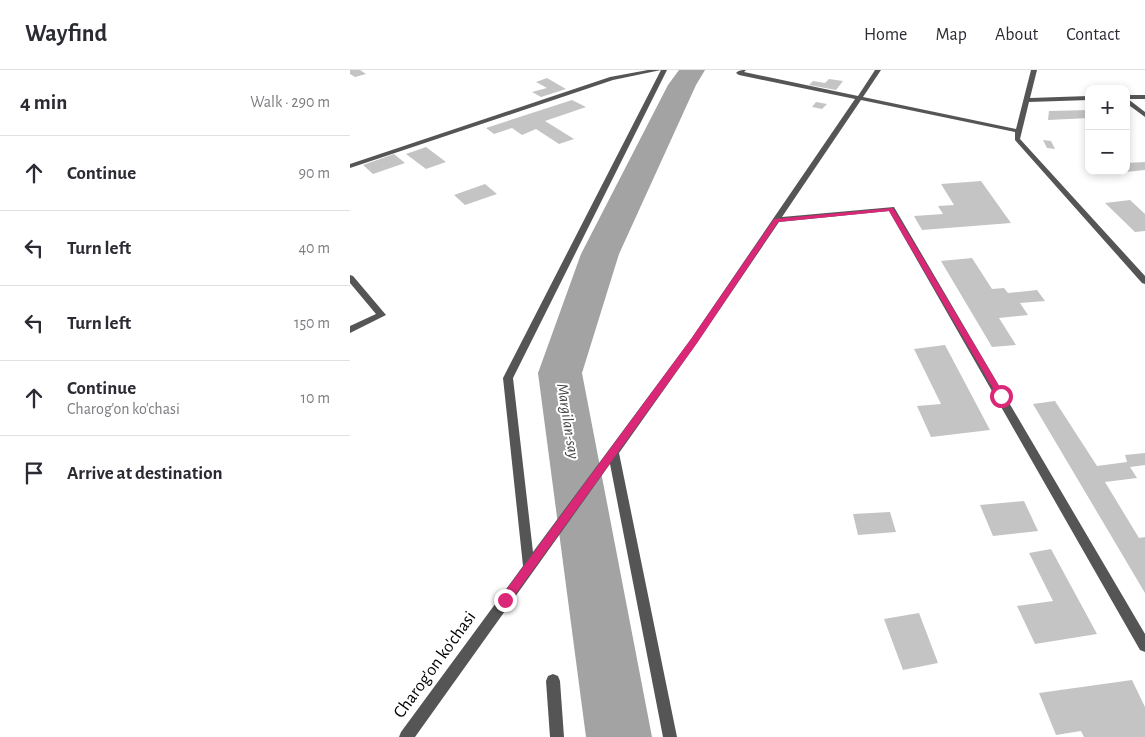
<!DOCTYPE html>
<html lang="en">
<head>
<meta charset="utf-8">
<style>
	body { margin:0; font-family:"Alegreya Sans",sans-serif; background:#f7f7f7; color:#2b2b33 }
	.controls { position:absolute; right:15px; top:15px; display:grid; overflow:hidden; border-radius:10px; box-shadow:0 2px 8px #0003 }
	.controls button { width:45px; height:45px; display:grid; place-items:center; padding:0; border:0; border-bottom:1px solid #e1e1e2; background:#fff; color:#2b2b33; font:25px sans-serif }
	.stop { position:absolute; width:15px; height:15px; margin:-11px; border:4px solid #db2777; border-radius:50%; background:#fff }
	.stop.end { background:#db2777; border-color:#fff; box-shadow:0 1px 5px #0008 }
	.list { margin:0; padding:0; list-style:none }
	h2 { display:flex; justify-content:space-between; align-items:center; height:65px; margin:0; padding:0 20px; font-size:21px }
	h2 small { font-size:16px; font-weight:400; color:#7c7c81 }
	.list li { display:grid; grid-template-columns:32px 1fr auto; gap:15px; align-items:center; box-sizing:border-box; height:75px; padding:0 20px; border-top:1px solid #e1e1e2 }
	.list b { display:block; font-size:19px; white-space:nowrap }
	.list p { margin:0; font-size:16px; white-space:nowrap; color:#7c7c81 }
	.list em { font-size:16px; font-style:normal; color:#7c7c81 }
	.icon { flex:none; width:28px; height:28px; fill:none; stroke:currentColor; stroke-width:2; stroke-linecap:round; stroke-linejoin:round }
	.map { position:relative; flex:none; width:795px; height:667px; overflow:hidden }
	header { display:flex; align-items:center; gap:30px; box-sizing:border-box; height:70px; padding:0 25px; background:#fff; border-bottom:1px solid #e1e1e2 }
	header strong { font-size:24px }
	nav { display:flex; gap:28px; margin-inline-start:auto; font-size:18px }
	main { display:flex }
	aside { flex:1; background:#fff }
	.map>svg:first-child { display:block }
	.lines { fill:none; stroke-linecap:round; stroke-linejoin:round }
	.river { fill:#a3a3a3; fill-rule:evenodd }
	.building { fill:#c4c4c4 }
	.street { fill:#555; fill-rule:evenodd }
	.route { fill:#db2777 }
	.labels { text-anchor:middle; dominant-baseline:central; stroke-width:4; stroke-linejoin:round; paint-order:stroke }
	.water-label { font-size:16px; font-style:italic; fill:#444; stroke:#fff }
	.near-street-label { font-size:18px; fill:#000; stroke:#fff }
</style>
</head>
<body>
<header>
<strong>Wayfind</strong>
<nav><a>Home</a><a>Map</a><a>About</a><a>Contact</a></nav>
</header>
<main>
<aside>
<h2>4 min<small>Walk · 290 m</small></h2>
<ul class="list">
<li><svg class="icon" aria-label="ahead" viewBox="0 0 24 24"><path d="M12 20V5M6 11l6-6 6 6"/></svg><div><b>Continue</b></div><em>90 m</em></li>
<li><svg class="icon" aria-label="left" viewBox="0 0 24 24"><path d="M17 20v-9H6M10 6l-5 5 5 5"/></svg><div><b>Turn left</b></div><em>40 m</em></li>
<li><svg class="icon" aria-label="left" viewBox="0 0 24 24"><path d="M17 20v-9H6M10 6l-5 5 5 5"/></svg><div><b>Turn left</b></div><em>150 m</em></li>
<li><svg class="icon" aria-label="ahead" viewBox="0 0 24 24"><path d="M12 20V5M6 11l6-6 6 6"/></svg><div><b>Continue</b><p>Charog'on ko'chasi</p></div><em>10 m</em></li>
<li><svg class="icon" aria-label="arrive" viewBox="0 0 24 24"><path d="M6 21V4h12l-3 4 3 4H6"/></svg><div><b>Arrive at destination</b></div></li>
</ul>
</aside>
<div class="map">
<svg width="795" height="667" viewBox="0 0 795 667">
	<rect width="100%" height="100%" fill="#fff"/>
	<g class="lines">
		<path class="river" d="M 329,0 L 355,0 L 346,15 L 269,184 L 232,303 L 302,667 L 236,667 L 188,303 L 231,184 L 318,15 Z"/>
	</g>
	<path class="building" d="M 0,0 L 10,0 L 16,4 L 5,7 L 0,4 Z
		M 197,8 L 216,19 L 191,27 L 182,22 L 197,18 L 186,12 Z
		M 479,9 L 493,11 L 486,20 L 459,15 L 463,11 L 475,13 Z
		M 222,30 L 236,37 L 195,51 L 224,69 L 209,74 L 186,59 L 172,65 L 162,58 L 144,64 L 136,58 Z
		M 466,32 L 477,34 L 472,39 L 462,37 Z
		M 739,40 L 739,48 L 698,50 L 699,41 Z
		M 693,70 L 701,71 L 705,79 L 697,78 Z
		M 76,77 L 96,92 L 76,99 L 56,84 Z
		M 44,84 L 55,93 L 23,104 L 13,95 Z
		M 795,92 L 795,100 L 776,102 L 776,93 Z
		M 631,111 L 661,153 L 572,160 L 564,146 L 593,144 L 588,136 L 604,135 L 591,114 Z
		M 135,114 L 147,124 L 115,135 L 104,125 Z
		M 780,130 L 795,144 L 795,161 L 785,162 L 755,133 Z
		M 622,188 L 642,219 L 654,218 L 658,223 L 687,220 L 695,231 L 670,233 L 678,245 L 649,248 L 666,275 L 642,277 L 591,191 Z
		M 595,275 L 640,360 L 581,367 L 567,336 L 591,334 L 564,279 Z
		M 705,331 L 747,396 L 777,392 L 775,385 L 795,383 L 795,395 L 780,397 L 787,408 L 755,412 L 789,468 L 795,467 L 795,523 L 683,334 Z
		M 674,431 L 688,461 L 643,466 L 630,435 Z
		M 540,442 L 546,462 L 508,465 L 503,444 Z
		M 701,479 L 747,564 L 685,574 L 667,536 L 703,531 L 679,483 Z
		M 569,543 L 588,593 L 553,600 L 534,549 Z
		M 782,610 L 795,637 L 795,667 L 734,667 L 731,661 L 706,665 L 689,623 Z"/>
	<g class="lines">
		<path class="street" d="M 298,0 L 311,0 L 263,10 L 0,98 L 0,94 L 260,7 Z
			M 311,0 L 317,0 L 163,308 L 183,482 L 341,269 L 505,29 L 389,5 L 386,3 C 389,0 392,0 396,0 L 394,2 L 508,26 L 525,0 L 531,0 L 513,27 L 666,59 L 681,0 L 687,0 L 680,28 L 739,26 L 739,30 L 679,32 L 670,69 L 795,206 L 795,214 L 792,213 L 665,70 L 665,62 L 511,30 L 432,147 L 544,137 L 795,564 L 795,582 L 790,580 L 539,141 L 429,152 L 347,273 L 269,383 L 327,667 L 313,667 L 260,394 L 65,667 L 49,667 L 51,662 L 173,496 L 153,308 Z
			M 776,25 L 795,25 L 795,29 L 778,29 L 795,42 L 795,47 L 776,33 Z
			M 0,205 L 3,206 L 36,245 L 0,263 L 0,256 L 26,244 L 0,213 Z
			M 203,604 L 208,606 L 210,611 L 214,667 L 200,667 L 196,611 L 198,606 Z"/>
	</g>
	<path class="route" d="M 543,138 L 655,326 L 654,327 L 648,327 L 539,141 L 428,152 L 347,273 L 159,533 L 151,533 L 151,527 L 341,269 L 424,149 Z"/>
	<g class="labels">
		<g class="water-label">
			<text transform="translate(218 351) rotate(81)">Margilan-say</text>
		</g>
		<g class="near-street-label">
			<text transform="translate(85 595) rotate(-54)">Charog'on ko'chasi</text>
		</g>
	</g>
</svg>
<div class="controls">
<button>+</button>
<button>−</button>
</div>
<div class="stop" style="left:651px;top:326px"></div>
<div class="stop end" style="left:155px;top:530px"></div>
</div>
</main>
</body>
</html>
